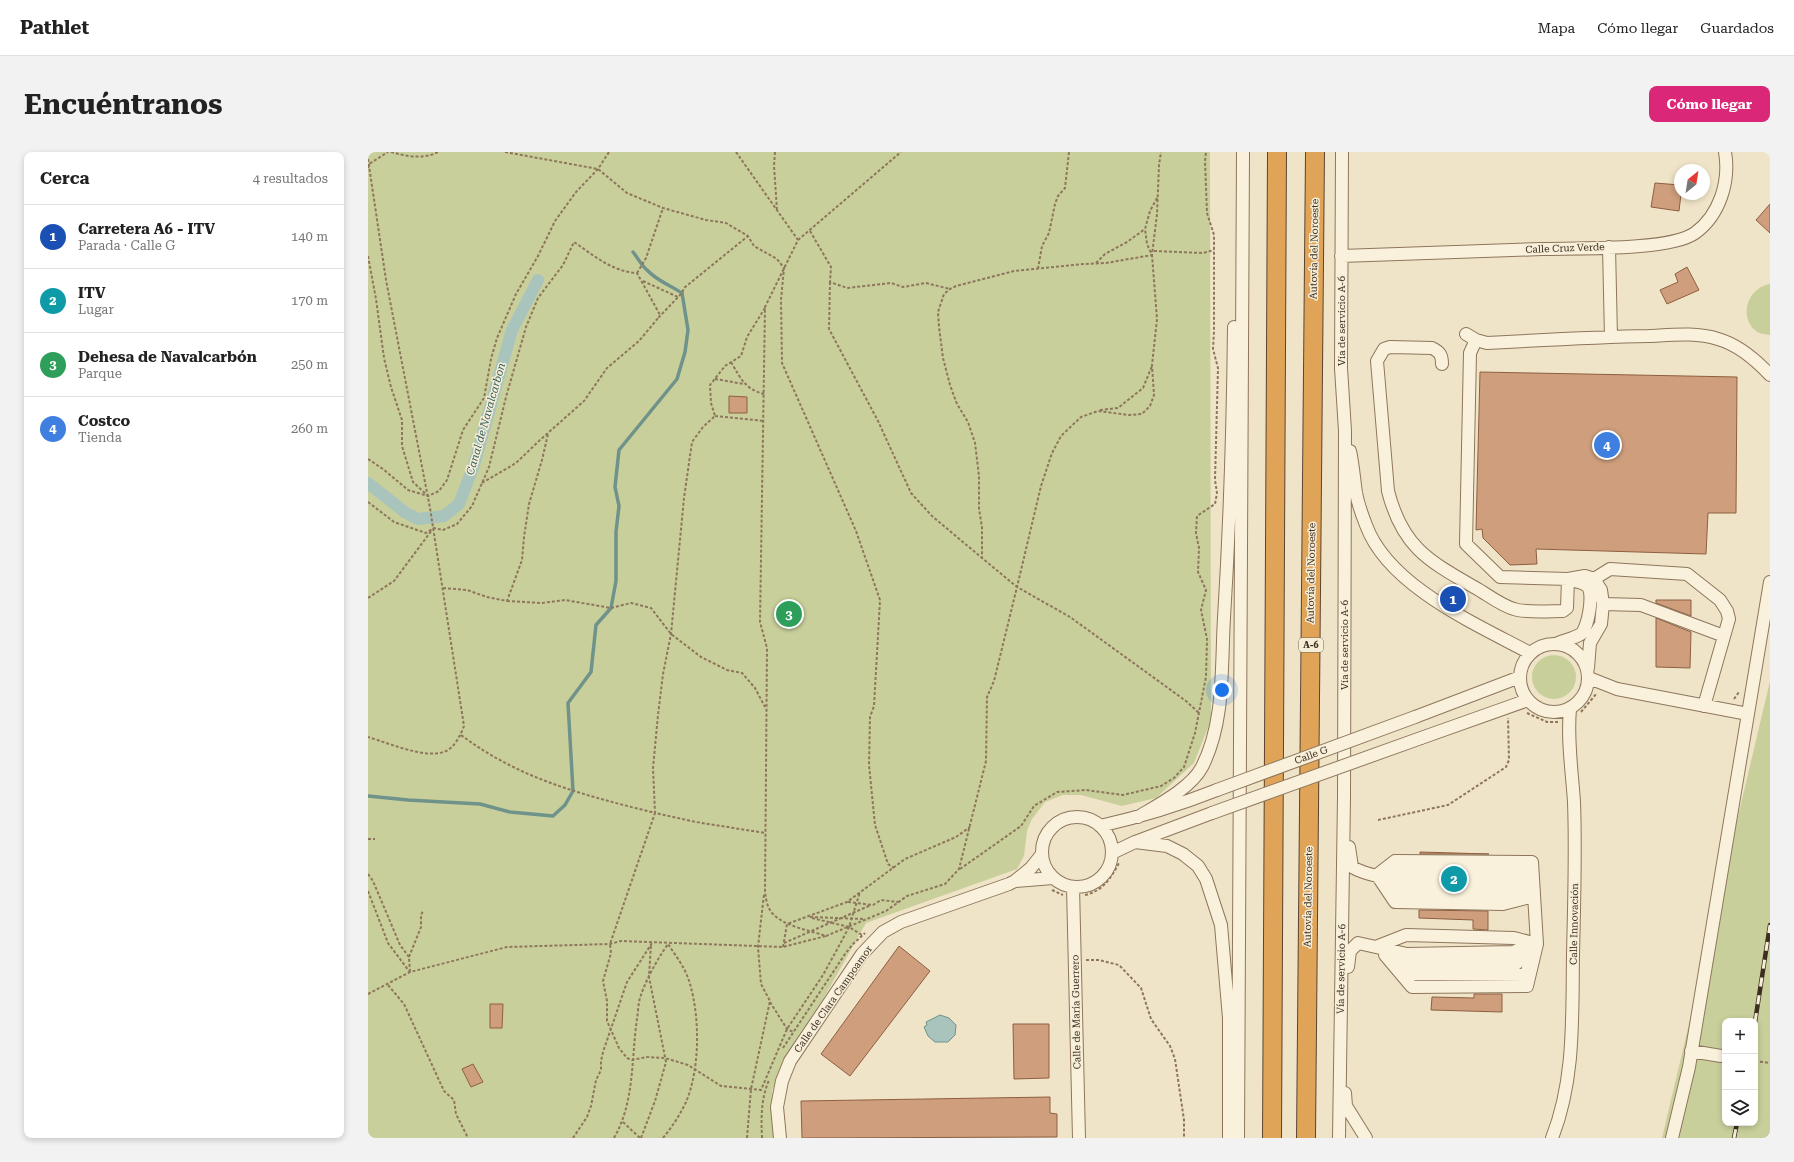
<!DOCTYPE html>
<html lang="es">
<head>
<meta charset="utf-8">
<style>
	body { margin:0; font-family:"Roboto Serif",serif; background:#f2f2f2; color:#222 }
	.controls { position:absolute; right:12px; bottom:12px; display:grid; overflow:hidden; border-radius:8px; box-shadow:0 2px 6px #0003 }
	.controls button { width:36px; height:36px; display:grid; place-items:center; padding:0; border:0; border-bottom:1px solid #e0e0e0; background:#fff; color:#222; font:20px sans-serif }
	.compass { position:absolute; left:1306px; top:12px; width:36px; height:36px; border-radius:50%; background:#fff; box-shadow:0 2px 6px #0003; rotate:30deg }
	.you { position:absolute; left:854px; top:538px; width:14px; height:14px; margin:-10px; border:3px solid #fff; border-radius:50%; background:#1a73e8; box-shadow:0 0 0 6px #1a73e833 }
	.badge { display:grid; place-items:center; width:26px; height:26px; border-radius:50%; background:#db2777; color:#fff; font-size:13px; font-weight:700 }
	.pin { position:absolute; translate:-50% -50%; border:2px solid #fff; box-shadow:0 1px 4px #0006 }
	.list { margin:0; padding:0; list-style:none }
	h2 { display:flex; justify-content:space-between; align-items:center; height:52px; margin:0; padding:0 16px; font-size:17px }
	h2 small { font-size:13px; font-weight:400; color:#767676 }
	.list li { display:grid; grid-template-columns:26px 1fr auto; gap:12px; align-items:center; box-sizing:border-box; height:64px; padding:0 16px; border-top:1px solid #e0e0e0 }
	.list b { display:block; font-size:15px; white-space:nowrap }
	.list p { margin:0; font-size:13px; white-space:nowrap; color:#767676 }
	.list em { font-size:13px; font-style:normal; color:#767676 }
	.icon { flex:none; width:22px; height:22px; fill:none; stroke:currentColor; stroke-width:2; stroke-linecap:round; stroke-linejoin:round }
	.map { position:relative; flex:none; width:1402px; height:986px; overflow:hidden; border-radius:8px }
	header { display:flex; align-items:center; gap:24px; box-sizing:border-box; height:56px; padding:0 20px; background:#fff; border-bottom:1px solid #e0e0e0 }
	header strong { font-size:19px }
	nav { display:flex; gap:22px; margin-inline-start:auto; font-size:14px }
	.intro { display:flex; align-items:center; justify-content:space-between; box-sizing:border-box; height:96px; padding:0 24px }
	h1 { margin:0; font-size:28px }
	.button { padding:10px 18px; border-radius:8px; background:#db2777; color:#fff; font-size:14px; font-weight:700 }
	main { display:flex; gap:24px; padding:0 24px }
	aside { flex:1; background:#fff; border-radius:8px; box-shadow:0 2px 6px #0003 }
	.map>svg:first-child { display:block }
	.green { fill:#c9cf9b; fill-rule:evenodd }
	.water { fill:#a9c4bc; stroke:#6f938a }
	.lines { fill:none; stroke-linecap:round; stroke-linejoin:round }
	.stream { stroke:#6f938a; stroke-width:3.5 }
	.canal { stroke:#a9c4bc; stroke-width:12 }
	.building { fill:#cf9f7d; stroke:#8d5f41 }
	.minor-casing { stroke:#8d765c; stroke-width:14 }
	.highway-casing { stroke:#5b4430; stroke-width:20 }
	.path { stroke:#8d765c; stroke-width:2; stroke-dasharray:3 2; stroke-linecap:butt }
	.minor { stroke:#faf1dc; stroke-width:12 }
	.highway { stroke:#e0a458; stroke-width:18 }
	.rail-casing { stroke:#3d2e20; stroke-width:4.5 }
	.rail { stroke:#f7eed8; stroke-width:3; stroke-dasharray:9; stroke-linecap:butt }
	.minor-bridge-casing { stroke:#8d765c; stroke-width:14; stroke-linecap:butt }
	.minor-bridge { stroke:#faf1dc; stroke-width:12 }
	.labels { text-anchor:middle; dominant-baseline:central; stroke-width:3; stroke-linejoin:round; paint-order:stroke }
	.shield { fill:#f7eed8; stroke:#756857; stroke-width:1 }
	.shield-label { font-size:9px; font-weight:bold; fill:#3d2e20 }
	.street-label { font-size:10px; fill:#3d2e20; stroke:#f7eed8 }
	.water-label { font-size:11px; font-style:italic; fill:#2f5d5a; stroke:#f7eed8 }
</style>
</head>
<body>
<header>
<strong>Pathlet</strong>
<nav><a>Mapa</a><a>Cómo llegar</a><a>Guardados</a></nav>
</header>
<div class="intro"><h1>Encuéntranos</h1><a class="button">Cómo llegar</a></div>
<main>
<aside>
<h2>Cerca<small>4 resultados</small></h2>
<ul class="list">
<li><span class="badge" style="background:#1a4fb4">1</span><div><b>Carretera A6 - ITV</b><p>Parada · Calle G</p></div><em>140 m</em></li>
<li><span class="badge" style="background:#0f9aa8">2</span><div><b>ITV</b><p>Lugar</p></div><em>170 m</em></li>
<li><span class="badge" style="background:#2e9e5b">3</span><div><b>Dehesa de Navalcarbón</b><p>Parque</p></div><em>250 m</em></li>
<li><span class="badge" style="background:#3f7fe0">4</span><div><b>Costco</b><p>Tienda</p></div><em>260 m</em></li>
</ul>
</aside>
<div class="map">
<svg width="1402" height="986" viewBox="0 0 1402 986">
	<rect width="100%" height="100%" fill="#f0e4c8"/>
	<path class="green" d="M 0,0 L 842,0 L 843,568 L 826,611 L 788,646 L 754,654 L 713,643 L 695,643 L 677,650 L 664,667 L 659,679 L 656,704 L 649,717 L 498,771 L 404,938 L 408,986 L 0,986 Z
		M 1402,132 L 1402,183 C 1397,182 1390,182 1387,178 C 1370,163 1381,135 1402,132 Z
		M1164 525a22 22 0 1 1 44 0a22 22 0 1 1-44 0Z
		M 1402,529 L 1402,986 L 1294,986 ZM 1357,869 L 1387,869 L 1387,971 L 1357,971 Z"/>
	<path class="water" d="M 572,863 L 581,866 L 588,873 L 587,883 L 580,890 L 567,890 L 560,884 L 556,875 L 559,873 L 558,870 Z"/>
	<g class="lines">
		<path class="stream" d="M 0,644 L 40,648 L 112,652 L 142,660 L 185,664 L 197,653 L 205,639 L 200,551 L 223,520 L 228,473 L 243,456 L 248,429 L 248,380 L 251,354 L 247,335 L 251,298 L 309,227 L 317,200 L 320,178 L 314,141 C 302,133 289,129 279,118 C 273,113 270,106 265,100"/>
		<path class="canal" d="M 0,331 L 38,361 L 50,367 L 76,364 L 91,352 L 106,313 L 144,178 L 170,128"/>
	</g>
	<path class="building" d="M 1287,31 L 1312,33 L 1313,42 L 1311,59 L 1283,55 Z
		M 1402,52 L 1402,81 L 1388,68 Z
		M 1319,115 L 1331,138 L 1299,152 L 1292,138 L 1310,130 L 1307,122 Z
		M 1112,220 L 1369,225 L 1368,361 L 1340,361 L 1338,402 L 1168,397 L 1169,412 L 1142,413 L 1115,386 L 1114,377 L 1108,378 Z
		M 361,244 L 379,245 L 379,261 L 361,261 Z
		M 1288,448 L 1323,448 L 1323,464 L 1288,451 Z
		M 1288,466 L 1323,480 L 1322,516 L 1288,515 Z
		M 1052,700 L 1121,702 L 1052,702 Z
		M 1051,758 L 1120,759 L 1120,778 L 1105,777 L 1105,768 L 1051,766 Z
		M 531,794 L 562,819 L 482,924 L 453,902 Z
		M 1106,842 L 1134,842 L 1134,860 L 1063,858 L 1064,845 L 1106,846 Z
		M 122,852 L 135,852 L 134,876 L 122,876 Z
		M 645,872 L 681,872 L 681,926 L 646,927 Z
		M 105,912 L 115,930 L 103,935 L 94,917 Z
		M 682,945 L 682,961 L 689,962 L 689,985 L 434,986 L 433,949 Z"/>
	<g class="lines">
		<defs>
			<path id="minor" d="M 1241,95 L 1243,185
				M 973,104 C 1040,102 1107,99 1174,97 C 1207,96 1302,99 1327,81 C 1352,63 1362,29 1357,0
				M 1098,182 L 1108,188 L 1119,191 C 1173,188 1227,185 1281,184 C 1303,183 1328,180 1350,187 C 1371,193 1388,208 1402,223
				M 1108,188 L 1102,201 L 1098,392 L 1132,425 L 1200,427 L 1217,424 L 1226,427 L 1233,438 L 1235,452 L 1233,472 L 1222,491 L 1220,516
				M 1074,212 C 1074,203 1072,200 1064,196 L 1022,195 L 1016,197 L 1009,209 L 1020,339 C 1034,394 1059,408 1106,435 C 1119,442 1132,453 1146,457 C 1157,461 1183,459 1195,459 L 1199,456 L 1200,427
				M 982,299 C 985,312 986,327 988,341 C 990,351 994,363 998,373 C 1020,434 1108,472 1162,501
				M 1226,427 L 1242,417 L 1319,422 L 1352,448 L 1359,459 L 1361,467 L 1336,554
				M 1235,452 L 1273,453 L 1356,484
				M 1190,491 C 1197,488 1207,486 1213,482 C 1220,476 1226,442 1220,435 C 1216,430 1209,430 1203,428
				M1152 526a34 34 0 1 1 68 0a34 34 0 1 1-68 0Z
				M 1221,526 L 1249,537 L 1380,562
				M 1047,565 L 1152,525
				M 1053,586 L 1160,548
				M 770,665 C 790,653 823,636 834,615 C 857,570 853,516 856,466 C 862,369 865,272 866,175
				M674 700a35 35 0 1 1 70 0a35 35 0 1 1-70 0Z
				M 732,674 C 772,665 811,653 849,638
				M 767,690 L 799,694 L 815,702 L 830,714 L 838,727 L 853,773 L 861,866 L 861,986
				M 981,695 L 984,715 C 997,723 1012,724 1026,728 L 1151,731 L 1166,744
				M 744,701 L 767,690 L 844,661
				M 1013,722 L 1025,719 L 1159,721 L 1163,734
				M 1009,723 L 1027,709 L 1164,710 L 1169,792 L 1148,812 L 1039,812 L 1010,794
				M 1009,723 L 1027,750 L 1135,752 L 1166,744
				M 647,729 L 663,716 L 674,702
				M 1017,731 L 1026,740 L 1144,740 L 1161,743
				M 705,735 L 711,986
				M 1010,794 L 1038,783 L 1146,786 L 1169,792
				M 1017,803 L 1044,835 L 1159,834 L 1169,792
				M 1032,813 L 1042,822 L 1158,823 L 1161,813
				M 980,815 L 982,799 L 990,791 L 1039,802 L 1145,800 L 1165,793
				M 1323,899 L 1353,904
				M 977,941 L 978,954 L 998,986
				M 412,986 L 409,955 L 414,929 L 422,909 L 494,802 L 515,780 L 533,770 L 641,732 L 647,729 L 685,726
				M 870,986 L 875,0
				M 971,986 L 976,645 L 977,279 L 973,216 L 974,0
				M 1184,986 C 1207,928 1204,866 1205,804 C 1206,753 1208,701 1206,650 C 1204,619 1199,588 1202,557
				M 1304,986 L 1321,915 L 1402,430"/>
			<path id="highway" d="M 904,986 L 909,0
				M 938,986 L 947,0"/>
		</defs>
		<use href="#minor" class="minor-casing"/>
		<use href="#highway" class="highway-casing"/>
		<path class="path" d="M 23,0 C 38,4 55,8 70,0
			M 137,0 L 230,17 L 259,41 L 295,56 L 338,68 L 358,71 L 380,84 L 386,94 L 409,107 L 416,116 L 413,148 L 414,211 L 488,379 L 512,448 L 506,554 L 502,565 L 501,613 L 507,673 L 520,712 L 526,716
			M 368,0 L 430,88 L 397,155 L 392,470 L 399,496 L 397,740 C 398,747 399,755 404,761 C 417,775 441,778 458,784 L 518,759 L 539,744 L 577,732 L 591,717 L 618,609 L 619,545 L 626,529 L 649,435 L 614,406 L 614,375 L 611,357 L 611,324 L 607,291 L 600,270 L 589,252 L 582,233 L 575,206 L 571,175 L 570,160 L 576,142 L 582,137 L 588,134 L 646,119 L 715,112 L 738,111 L 784,103 L 789,62 L 791,13 L 793,0
			M 407,0 L 406,14 L 409,58
			M 0,7 L 18,128 L 62,356 L 96,574 C 93,582 87,595 78,599 C 58,608 21,591 0,585
			M 0,16 L 1,12 L 20,0
			M 789,46 L 782,59 L 777,77 L 779,92 L 784,103 L 789,167 L 784,213 L 786,243 L 782,254 L 774,262 L 761,263 L 730,259 L 713,265 L 693,284 L 684,301 L 673,334 L 649,435 L 702,465 L 818,549 L 831,561
			M 442,79 L 463,115 L 462,130 L 479,136 L 523,131 L 535,135 L 558,131 L 582,137
			M 430,88 L 533,0
			M 786,99 L 835,101 L 846,98
			M 0,104 L 8,147 L 16,206 L 23,235 L 34,268 L 34,294 L 45,330 L 59,343
			M 728,111 L 737,102 L 759,90 L 777,77
			M 670,117 L 674,94 L 681,81 L 687,52 L 690,44 L 697,36 L 701,0
			M 269,121 L 278,106 L 295,56
			M 275,129 L 310,145
			M 462,130 L 461,177 L 510,269 L 543,341 L 564,364 L 614,406
			M 397,156 L 379,185 L 373,204 L 357,214 L 342,233 L 343,251 L 347,264 L 335,275 L 324,290 L 316,346 L 303,482 L 295,522 L 290,563 L 285,616 L 287,661 L 328,670 L 397,681
			M 363,210 C 373,227 377,237 396,242
			M 347,227 L 376,232
			M 732,258 L 750,256 L 775,236 L 784,214
			M 347,264 L 396,269
			M 0,307 L 15,317 L 40,338 L 60,344 L 71,339 L 79,328 L 95,278 L 116,246 L 123,207 L 129,186 L 148,142 L 170,104 L 187,69 L 208,40 L 230,17 L 241,0
			M 114,331 L 148,311 L 172,288 L 216,249 L 239,216 L 271,189 L 291,165
			M 0,350 L 26,370 L 58,381 L 66,376 L 75,378 L 89,372 L 104,354 L 121,315 L 138,245 L 158,175 L 170,146 L 195,113 L 206,90 C 225,103 245,120 269,121 L 292,163 L 291,165 L 314,141 L 316,136 L 380,84
			M 75,436 L 99,438 L 119,445 L 139,449 L 154,408 L 156,385 L 161,352 L 174,308 L 180,282
			M 0,446 L 26,429 L 64,378
			M 139,449 L 174,451 L 197,448 L 243,456 L 263,451 L 283,456 L 303,482 L 333,505 L 359,518 L 374,521 L 387,536 L 397,555
			M 1366,547 L 1371,540
			M 1213,560 L 1229,541
			M 1159,561 L 1179,570 L 1190,570
			M 93,583 C 153,628 216,643 287,661 L 242,792 L 243,801 L 235,829 L 239,849 L 239,869 L 251,896 L 259,906 L 264,908 L 279,905 L 297,906 L 320,913 L 353,934 L 393,938 L 419,877 L 455,823 L 472,792 L 481,775 L 492,740
			M 1010,668 L 1080,653 L 1138,615 L 1141,608 L 1140,566
			M 0,687 L 7,687
			M 592,717 L 653,674 L 666,654 L 689,640 L 718,638 L 755,643 L 793,634 L 806,626 L 816,615 L 827,581 L 838,525 L 839,487 L 833,458 L 838,438 L 830,420 L 831,396 L 828,381 L 829,364 L 847,352 L 849,341 L 847,328 L 850,216 L 845,197 L 846,179 L 846,83 L 839,61 L 837,9 L 838,0
			M 0,722 L 5,729 L 32,793 L 41,805 L 42,820
			M 684,738 L 695,743
			M 0,739 L 20,791 L 41,819
			M 717,743 C 735,739 743,726 751,711
			M 480,750 L 505,753 L 513,748 L 530,750
			M 442,765 L 497,767
			M 444,766 L 481,775 L 494,783
			M 416,791 L 503,753
			M 415,795 L 419,772 L 479,750 L 537,707 L 588,685 L 602,675
			M 41,805 L 53,775 L 53,763 L 55,759
			M 718,808 L 731,808 L 751,813 L 773,836 L 783,867 L 802,894 L 807,907 L 816,968 L 816,986
			M 20,833 L 36,852 L 76,939 L 86,948 L 88,962 L 100,986
			M 0,842 L 42,820 L 139,795 L 242,792 L 253,789 L 415,795 L 458,784
			M 402,850 L 419,877 L 425,880
			M 415,896 L 477,802 L 485,792 L 497,781
			M 1387,909 L 1402,911
			M 255,970 L 272,986
			M 205,986 L 219,965 L 223,954 L 228,928 L 233,918 L 233,909 L 235,900 L 259,830 L 284,791
			M 246,986 C 267,949 263,908 269,867 C 270,861 270,853 272,846 C 278,827 289,808 300,792 C 308,804 318,817 322,832 C 332,866 332,917 318,950 C 312,963 304,975 295,986
			M 273,986 L 287,949 L 298,910 L 281,825 L 283,792
			M 379,986 L 383,937 L 402,849 L 393,832 L 390,795 L 396,742
			M 394,986 C 393,965 393,947 401,928"/>
		<use href="#minor" class="minor"/>
		<use href="#highway" class="highway"/>
		<defs>
			<path id="rail" d="M 1387,870 L 1402,773
				M 1366,986 L 1369,971"/>
		</defs>
		<use href="#rail" class="rail-casing"/>
		<use href="#rail" class="rail"/>
		<defs>
			<path id="minor-bridge" d="M 849,638 L 1047,565
				M 844,661 L 1053,586"/>
		</defs>
		<use href="#minor-bridge" class="minor-bridge-casing"/>
		<use href="#minor-bridge" class="minor-bridge"/>
	</g>
	<g class="labels">
		<rect class="shield" x="931" y="486" width="24" height="14" rx="3"/>
		<g class="shield-label">
			<text x="943" y="493">A-6</text>
		</g>
		<g class="street-label">
			<text transform="translate(1197 96) rotate(-2)">Calle Cruz Verde</text>
			<text transform="translate(946 97) rotate(-89)">Autovía del Noroeste</text>
			<text transform="translate(973 169) rotate(-90)">Vía de servicio A-6</text>
			<text transform="translate(943 421) rotate(-89)">Autovía del Noroeste</text>
			<text transform="translate(976 493) rotate(-90)">Vía de servicio A-6</text>
			<text transform="translate(943 603) rotate(-20)">Calle G</text>
			<text transform="translate(940 745) rotate(-89)">Autovía del Noroeste</text>
			<text transform="translate(1206 772) rotate(-89)">Calle Innovación</text>
			<text transform="translate(973 817) rotate(-89)">Vía de servicio A-6</text>
			<text transform="translate(465 847) rotate(-55)">Calle de Clara Campoamor</text>
			<text transform="translate(708 860) rotate(-91)">Calle de María Guerrero</text>
		</g>
		<g class="water-label">
			<text transform="translate(118 267) rotate(-74)">Canal de Navalcarbon</text>
		</g>
	</g>
</svg>
<div class="controls">
<button>+</button>
<button>−</button>
<button><svg class="icon" aria-label="layers" viewBox="0 0 24 24"><path d="M12 4l9 5-9 5-9-5zM3 14l9 5 9-5"/></svg></button>
</div>
<svg class="compass" viewBox="-18 -18 36 36"><path d="M0-13l5 13h-10z" fill="#e53935"/><path d="M0 13l5-13h-10z" fill="#767676"/></svg>
<div class="you"></div>
<div class="pin badge" style="left:1085px;top:447px;background:#1a4fb4">1</div>
<div class="pin badge" style="left:1086px;top:727px;background:#0f9aa8">2</div>
<div class="pin badge" style="left:421px;top:462px;background:#2e9e5b">3</div>
<div class="pin badge" style="left:1239px;top:293px;background:#3f7fe0">4</div>
</div>
</main>
</body>
</html>
